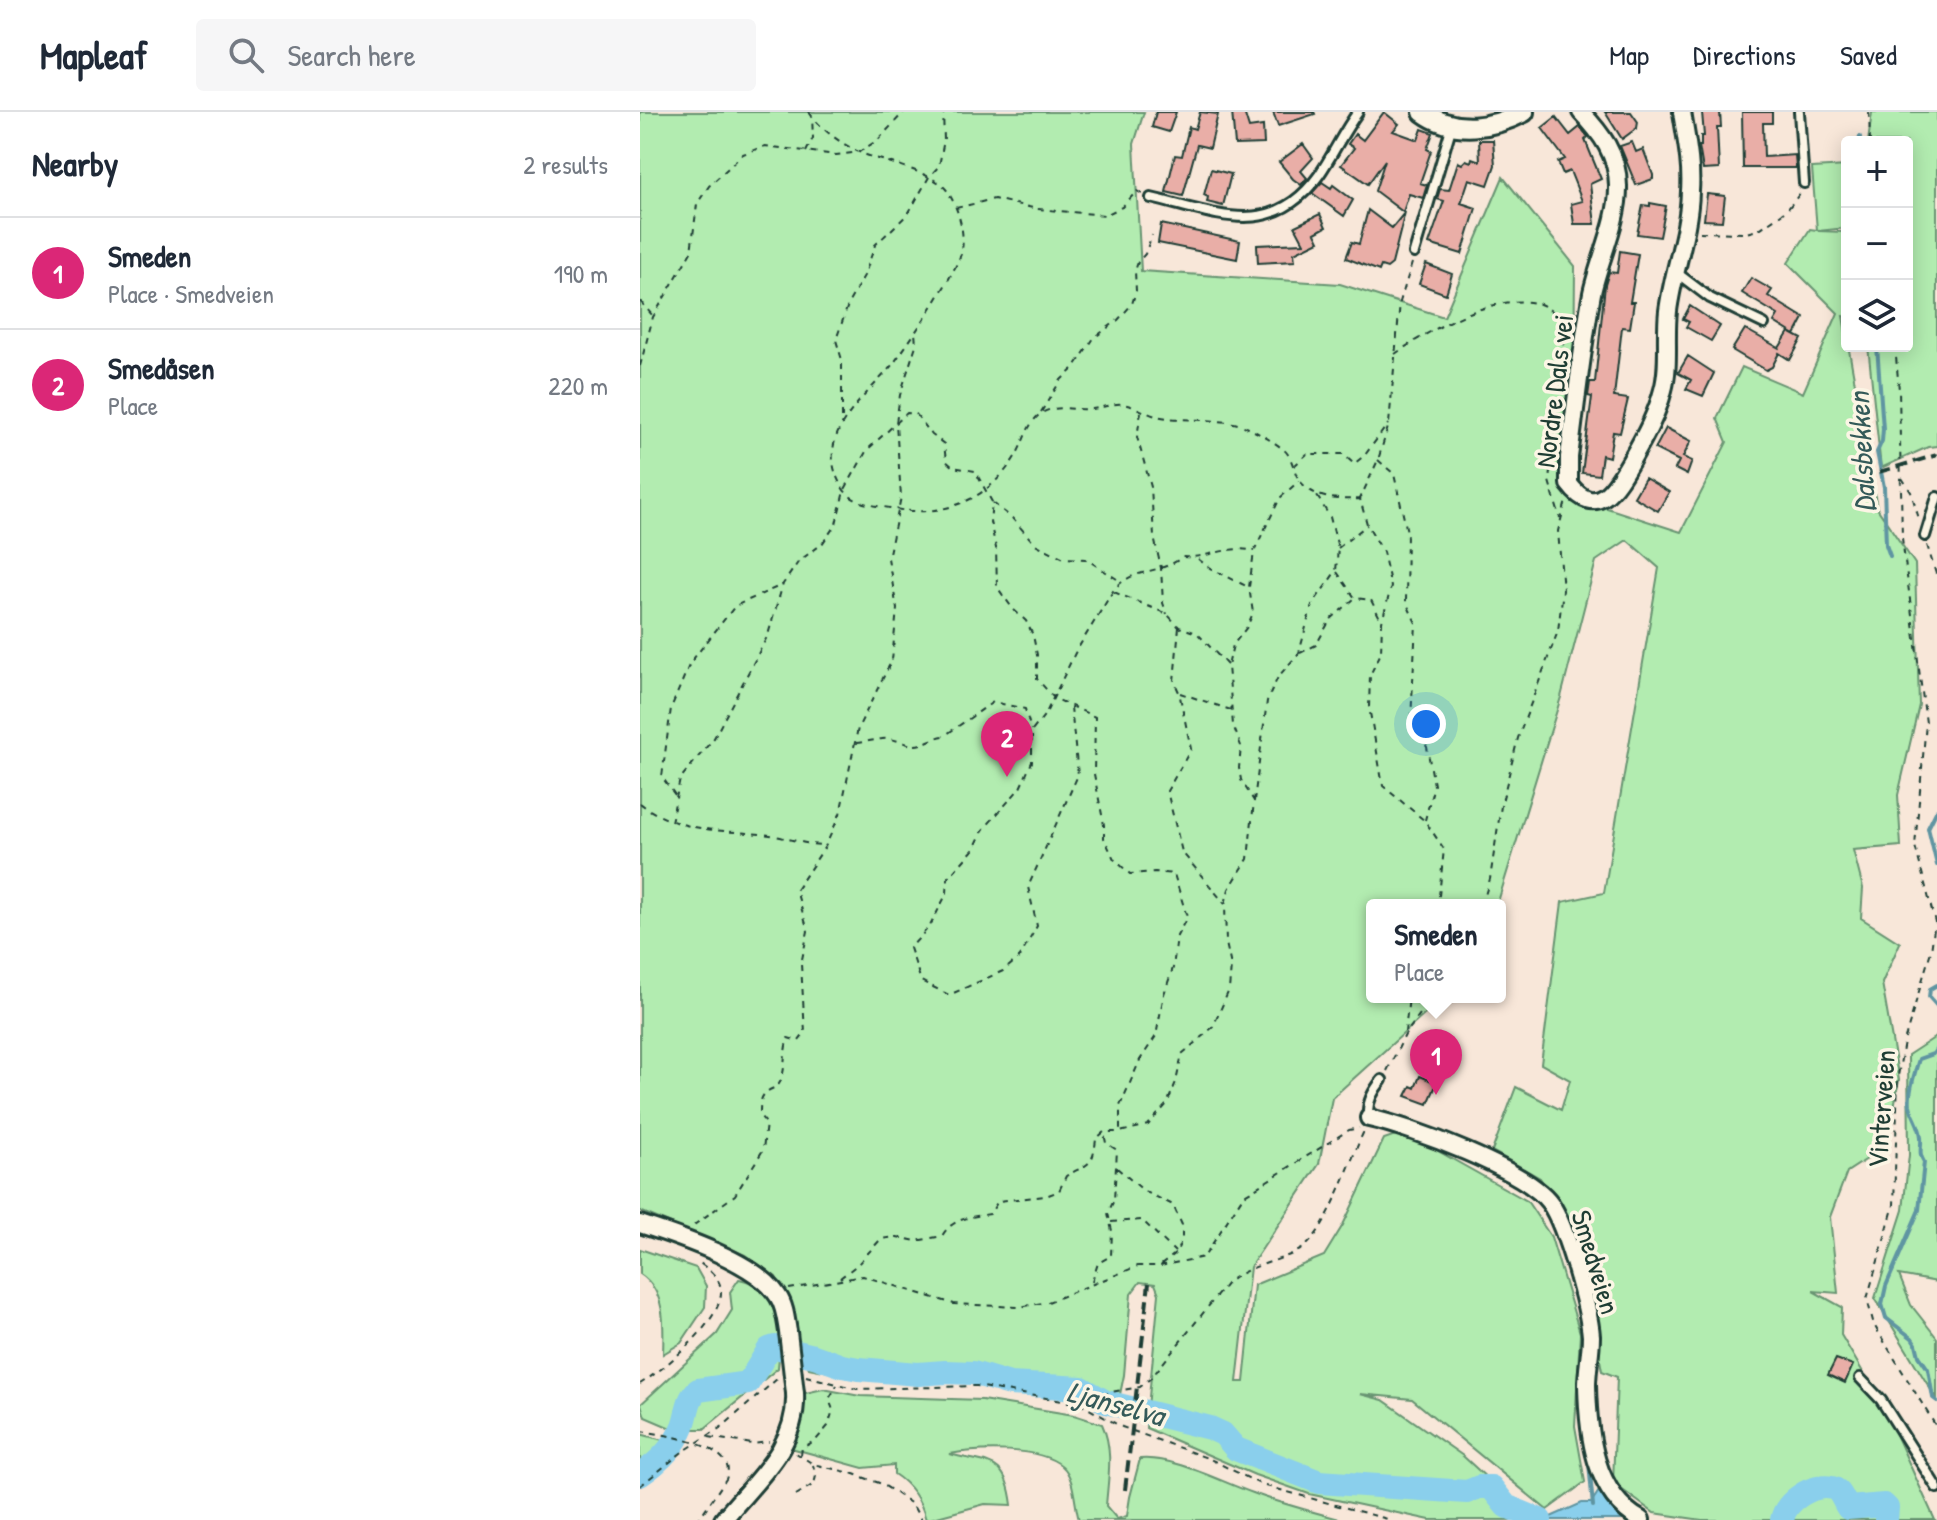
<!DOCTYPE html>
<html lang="en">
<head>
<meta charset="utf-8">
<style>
	body { margin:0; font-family:"Patrick Hand",sans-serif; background:#f6f6f7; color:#1f2937 }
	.controls { position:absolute; right:24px; top:24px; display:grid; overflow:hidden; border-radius:8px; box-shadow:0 4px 20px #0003 }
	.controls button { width:72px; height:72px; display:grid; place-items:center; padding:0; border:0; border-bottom:2px solid #e0e1e3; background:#fff; color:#1f2937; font:40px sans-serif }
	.you { position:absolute; left:786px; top:612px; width:28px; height:28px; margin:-20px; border:6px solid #fff; border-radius:50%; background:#1a73e8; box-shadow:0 0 0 12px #1a73e833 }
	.badge { display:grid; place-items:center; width:52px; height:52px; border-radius:50%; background:#db2777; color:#fff; font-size:26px; font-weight:700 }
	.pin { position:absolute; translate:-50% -66px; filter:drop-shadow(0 2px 4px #0008) }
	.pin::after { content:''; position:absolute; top:42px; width:28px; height:24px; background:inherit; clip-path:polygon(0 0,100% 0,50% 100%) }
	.popup { position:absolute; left:726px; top:787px; width:140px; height:104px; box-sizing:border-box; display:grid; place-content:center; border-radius:8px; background:#fff; filter:drop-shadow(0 2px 6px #0005); font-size:26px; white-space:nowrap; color:#747a83 }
	.popup b { font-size:30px; color:#1f2937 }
	.popup::after { content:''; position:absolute; left:50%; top:100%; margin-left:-16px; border:16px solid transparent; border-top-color:#fff }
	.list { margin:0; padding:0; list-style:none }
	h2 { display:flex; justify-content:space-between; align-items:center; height:104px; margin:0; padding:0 32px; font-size:34px }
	h2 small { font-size:26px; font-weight:400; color:#747a83 }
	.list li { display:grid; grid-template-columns:52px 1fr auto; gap:24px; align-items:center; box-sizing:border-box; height:112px; padding:0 32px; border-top:2px solid #e0e1e3 }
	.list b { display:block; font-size:30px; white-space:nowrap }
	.list p { margin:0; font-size:26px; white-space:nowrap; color:#747a83 }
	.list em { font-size:26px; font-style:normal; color:#747a83 }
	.icon { flex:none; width:44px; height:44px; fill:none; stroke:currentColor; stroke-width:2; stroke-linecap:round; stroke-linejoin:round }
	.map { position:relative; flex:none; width:1297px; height:1408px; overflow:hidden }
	header { display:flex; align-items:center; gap:48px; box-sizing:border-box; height:112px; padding:0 40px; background:#fff; border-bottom:2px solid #e0e1e3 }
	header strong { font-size:38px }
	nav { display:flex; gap:44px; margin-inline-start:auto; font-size:28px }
	.search { width:560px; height:72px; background:#f6f6f7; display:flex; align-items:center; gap:20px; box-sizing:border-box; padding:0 28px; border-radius:8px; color:#747a83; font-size:30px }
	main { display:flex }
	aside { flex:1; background:#fff }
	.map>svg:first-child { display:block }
	.green { fill:#b2ecb0; stroke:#689472; stroke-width:2 }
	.water { fill:#8acfec; stroke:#5f95a2; stroke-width:2 }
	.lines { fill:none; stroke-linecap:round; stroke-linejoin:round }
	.stream { stroke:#5f95a2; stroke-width:4 }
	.river { stroke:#8acfec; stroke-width:24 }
	.building { fill:#e9aea7; stroke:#1f3d34; stroke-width:2 }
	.service-casing { stroke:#1f3d34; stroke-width:14 }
	.minor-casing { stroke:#1f3d34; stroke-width:22 }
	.tertiary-casing { stroke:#1f3d34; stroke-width:24 }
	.path { stroke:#1f3d34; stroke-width:2; stroke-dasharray:6 6; stroke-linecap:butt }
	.service { stroke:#fcf5e5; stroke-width:8 }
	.minor { stroke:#fcf5e5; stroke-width:16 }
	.tertiary { stroke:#fcf5e5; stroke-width:18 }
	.rail { stroke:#1f3d34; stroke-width:4; stroke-dasharray:12 6; stroke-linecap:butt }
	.minor-bridge-casing { stroke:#1f3d34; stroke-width:22; stroke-linecap:butt }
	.minor-bridge { stroke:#fcf5e5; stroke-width:16 }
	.labels { text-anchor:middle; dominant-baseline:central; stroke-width:7; stroke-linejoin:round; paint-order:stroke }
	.street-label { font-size:28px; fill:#1f3d34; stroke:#fcf5e5 }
	.water-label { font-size:30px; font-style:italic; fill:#345a59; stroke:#fcf5e5 }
</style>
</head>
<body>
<header>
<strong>Mapleaf</strong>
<div class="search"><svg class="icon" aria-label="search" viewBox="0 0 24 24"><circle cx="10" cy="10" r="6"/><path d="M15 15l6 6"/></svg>Search here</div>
<nav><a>Map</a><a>Directions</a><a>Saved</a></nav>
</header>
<main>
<aside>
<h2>Nearby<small>2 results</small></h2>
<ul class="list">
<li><span class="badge">1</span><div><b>Smeden</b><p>Place · Smedveien</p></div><em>190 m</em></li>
<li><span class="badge">2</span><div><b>Smedåsen</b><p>Place</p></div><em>220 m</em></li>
</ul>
</aside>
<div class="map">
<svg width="1297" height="1408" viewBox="0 0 1297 1408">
	<rect width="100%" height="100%" fill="#f8e7d9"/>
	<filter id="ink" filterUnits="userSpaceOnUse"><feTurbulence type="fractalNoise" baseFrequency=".0125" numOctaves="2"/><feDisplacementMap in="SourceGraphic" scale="16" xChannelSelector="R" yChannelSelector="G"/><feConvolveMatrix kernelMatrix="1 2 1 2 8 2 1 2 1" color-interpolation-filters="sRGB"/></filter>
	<g filter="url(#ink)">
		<path class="green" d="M 0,0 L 504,0 L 494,32 L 501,159 L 700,172 L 804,205 L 863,65 L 935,154 L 933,385 L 1041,420 L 1087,330 L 1077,306 L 1102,255 L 1163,281 L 1198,201 L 1148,151 L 1170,117 L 1177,118 L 1172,56 L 1207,54 L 1207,116 L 1178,119 L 1207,120 L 1207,205 L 1203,204 L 1237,396 L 1275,452 L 1279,593 L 1258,683 L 1261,734 L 1213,738 L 1223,776 L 1221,806 L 1260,831 L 1242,871 L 1259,968 L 1247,1034 L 1207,1060 L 1190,1105 L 1198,1181 L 1173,1179 L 1202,1195 L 1201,1223 L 1243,1294 L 1295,1408 L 1062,1408 L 1014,1401 L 973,1371 L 977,1265 L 962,1259 L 939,1128 L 900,1066 L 852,1039 L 876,975 L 921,998 L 930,968 L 901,952 L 922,790 L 964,781 L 1019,456 L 987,428 L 956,449 L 921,585 L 857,793 L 732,793 L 732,885 L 804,885 L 692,986 L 679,1052 L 610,1155 L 597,1270 L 604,1270 L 614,1173 L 684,1144 L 703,1113 L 744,1027 L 764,1020 L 887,1089 L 911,1125 L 940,1221 L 935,1314 L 945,1370 L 907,1398 L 772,1287 L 720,1282 L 743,1288 L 823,1344 L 875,1392 L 874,1408 L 790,1408 L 669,1382 L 615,1363 L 506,1316 L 519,1182 L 515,1172 L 500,1170 L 491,1182 L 484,1263 L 477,1297 L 467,1297 L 409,1281 L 366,1274 L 310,1268 L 226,1267 L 169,1256 L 160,1236 L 151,1194 L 136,1165 L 105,1143 L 0,1099 Z
			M 1232,0 L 1297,0 L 1297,334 L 1288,335 L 1241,356 L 1228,234 L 1267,234 L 1267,30 L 1228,30 Z
			M 1297,924 L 1297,1170 L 1259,1163 L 1271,1193 L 1297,1226 L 1297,1288 L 1235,1186 L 1263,1098 L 1269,1043 L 1268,943 Z
			M 0,1137 L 56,1156 L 66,1174 L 65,1195 L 41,1231 L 23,1242 C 24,1213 26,1179 0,1162 Z
			M 99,1167 C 140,1174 142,1224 138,1256 L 64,1317 L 33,1317 L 5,1305 L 1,1292 L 77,1222 L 92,1198 L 90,1180 Z
			M 183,1277 L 220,1284 L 342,1288 L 434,1303 L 462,1312 C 474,1338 468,1366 466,1394 L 477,1407 L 487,1404 L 490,1385 L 500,1347 C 534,1344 581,1370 613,1381 C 642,1392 673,1400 703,1408 L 439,1408 C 434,1392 435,1365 422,1354 C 399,1334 338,1337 310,1342 C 347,1353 366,1343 372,1393 L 345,1392 L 286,1408 C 281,1388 271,1373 254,1362 L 254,1353 L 223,1356 L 151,1336 L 159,1310 L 161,1282 Z
			M 0,1322 L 27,1329 L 26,1341 L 0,1362 Z"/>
		<path class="water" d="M 961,1376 L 973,1398 L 987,1408 L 904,1408 L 942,1391 L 951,1391 Z"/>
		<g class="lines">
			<path class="stream" d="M 1219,30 L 1220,25
				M 1237,234 L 1243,317 L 1242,329 L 1237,340 L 1244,375 L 1246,433 L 1250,444
				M 1297,698 L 1288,716 L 1297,753
				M 1297,873 L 1290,877 L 1289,885 L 1297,894
				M 1297,936 L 1293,942 L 1279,947 C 1275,960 1268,980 1270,993 C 1272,1004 1280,1013 1281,1025 C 1282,1035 1278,1041 1284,1050 L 1279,1098 L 1246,1174 L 1242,1192 L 1246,1206 L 1272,1226 L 1276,1232 L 1279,1244 L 1288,1257 L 1293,1286 L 1297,1289
				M 949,1351 L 953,1394"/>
			<path class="river" d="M 0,1363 C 18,1351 35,1334 43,1314 C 48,1301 47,1287 58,1278 L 108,1271 L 129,1237 L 135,1235 L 174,1244 L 202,1254 L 219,1257 L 278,1262 L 305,1260 L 333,1261 L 370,1272 L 442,1276 L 466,1290 L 570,1316 L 583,1322 L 596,1337 L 679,1370 L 827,1380 L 839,1375 L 851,1375 L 866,1394 L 900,1408
				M 1142,1408 C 1145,1389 1173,1371 1192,1376 C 1201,1378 1203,1389 1208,1396 L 1244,1393 L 1247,1396 L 1246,1408"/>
		</g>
		<path class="building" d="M 516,0 L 536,0 L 529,20 L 512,15 Z
			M 560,0 L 578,2 L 570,36 L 557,33 L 543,84 L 526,80 L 535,43 L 542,44 L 549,15 L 555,17 Z
			M 592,0 L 604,0 L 609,16 L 623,14 L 624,32 L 595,33 Z
			M 633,0 L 674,0 L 675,2 L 638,14 Z
			M 744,0 L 759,12 L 753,19 L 778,28 L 782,17 L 793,21 L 787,37 L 791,39 L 780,71 L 787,73 L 783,86 L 769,82 L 763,100 L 735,79 L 745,48 L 728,72 L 701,53 L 714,36 L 708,32 L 715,22 L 723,28 Z
			M 965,0 L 991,0 L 998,10 L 997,16 L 982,27 Z
			M 1062,0 L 1080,0 L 1081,15 L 1077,15 L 1079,57 L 1063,58 L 1059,34 L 1061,34 L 1061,24 L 1064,24 Z
			M 1102,0 L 1132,0 L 1132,11 L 1123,11 L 1124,45 L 1155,43 L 1156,56 L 1103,56 Z
			M 916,5 L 930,23 L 940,15 L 948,25 L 945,28 L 961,67 L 950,72 L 955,112 L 934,112 L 931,92 L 942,89 L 930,59 L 923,62 L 918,50 L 925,47 L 902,16 Z
			M 839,28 L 853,28 L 855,53 L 848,73 L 829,67 L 821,91 L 836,96 L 822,142 L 789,132 L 804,89 L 797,87 L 800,77 L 809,78 L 818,50 L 822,52 L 826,48 L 831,50 L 832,46 L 840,49 Z
			M 992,30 L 996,40 L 1003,37 L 1013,63 L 1013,67 L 996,73 L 980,34 Z
			M 663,32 L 673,46 L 661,59 L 667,66 L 661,73 L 653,67 L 639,50 Z
			M 571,57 L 591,62 L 583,94 L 567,90 L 568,85 L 564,83 Z
			M 682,70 L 691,76 L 693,73 L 713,88 L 704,104 L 672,81 Z
			M 1067,82 L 1085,84 L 1082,109 L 1064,108 Z
			M 1010,91 L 1026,94 L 1020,125 L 997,122 L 1003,93 L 1010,94 Z
			M 728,98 L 752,116 L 765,100 L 752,152 L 747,156 L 741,154 L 739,159 L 706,146 L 712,130 L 719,132 Z
			M 680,102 L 686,115 L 675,121 L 679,129 L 654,141 L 655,149 L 618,151 L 617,133 L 664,131 L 655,114 Z
			M 521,112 L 600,129 L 597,147 L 518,131 Z
			M 980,139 L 998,142 L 990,190 L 994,190 L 990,216 L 982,215 L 974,285 L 988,287 L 980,321 L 973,320 L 969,345 L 962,343 L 959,363 L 942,361 L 952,285 L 948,284 L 950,270 L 955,270 L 965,173 L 969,160 L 977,161 Z
			M 786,152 L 812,162 L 806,182 L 779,172 Z
			M 1111,166 L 1132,178 L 1128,184 L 1164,206 L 1155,223 L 1134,210 L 1138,203 L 1102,181 Z
			M 1050,194 L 1080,214 L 1071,229 L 1046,215 L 1049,210 L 1043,207 Z
			M 1105,217 L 1139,236 L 1149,220 L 1162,227 L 1150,248 L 1139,241 L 1132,255 L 1126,258 L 1092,238 Z
			M 1048,244 L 1074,261 L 1063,284 L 1046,277 L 1051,268 L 1038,261 Z
			M 1026,316 L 1051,329 L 1043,345 L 1052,349 L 1047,363 L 1035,357 L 1039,349 L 1015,337 Z
			M 1005,366 L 1029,380 L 1018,399 L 994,385 Z
			M 780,964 L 797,971 L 788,992 L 766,984 L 771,974 L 775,976 Z
			M 1196,1247 L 1213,1253 L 1205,1271 L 1188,1263 Z"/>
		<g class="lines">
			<defs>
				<path id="service" d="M 1159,0 L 1164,71
					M 511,86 C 576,101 632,129 679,63 C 693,43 703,20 718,0
					M 774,141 L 812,13
					M 1037,161 L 1070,186 L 1124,212
					M 1285,424 L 1297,385
					M 729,1006 C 725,992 733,979 742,968
					M 1220,1266 L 1241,1288 L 1297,1376"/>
				<path id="minor" d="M 941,0 C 961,21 978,43 978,74 C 979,107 959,148 952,181 C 942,235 936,291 929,345 L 929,372 C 958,411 978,371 993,345 C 1005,324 1017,302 1023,278 C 1030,253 1025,226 1028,199 C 1033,159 1049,120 1050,79 C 1052,53 1046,26 1042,0
					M 729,1006 C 770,1015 887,1058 910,1091 C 926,1114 949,1196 951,1224 C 951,1240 947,1257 947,1273 C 948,1321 954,1382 1001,1408
					M 0,1112 C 37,1124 117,1150 138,1184 C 145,1194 146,1208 148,1220
					M 83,1408 C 114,1369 158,1336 155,1281"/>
				<path id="tertiary" d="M 783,0 C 814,23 853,16 884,0"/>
			</defs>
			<use href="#service" class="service-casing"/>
			<use href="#minor" class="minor-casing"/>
			<use href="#tertiary" class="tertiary-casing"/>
			<path class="path" d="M 169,0 C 180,17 203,33 221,41 C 243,50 296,60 308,80 C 318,96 325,119 322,138 C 318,159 268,232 253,252 C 225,287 171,323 202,375 C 212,392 232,393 250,396 C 300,407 348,389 375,345 C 384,331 386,314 399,303 C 414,291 435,299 452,297 C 461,296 473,291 482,292 C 493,293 505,301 516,304 C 541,310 585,305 606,315 C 615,319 642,334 647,341 C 653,349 654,360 659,368 C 675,388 697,388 720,387
				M 1229,0 L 1230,30
				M 166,40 L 173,26 L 172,4
				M 316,96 L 354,87 L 397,97 L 465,103 L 482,95 L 497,79 L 502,82
				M 1060,120 L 1106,121 L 1118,118 L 1147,98 L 1161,80
				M 772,151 L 760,190 L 749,312 L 738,348 L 720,387 L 727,412 L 743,440 L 751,475 L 742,510 L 741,541 L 730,563 L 729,595 L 743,674 L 785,709 L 804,737 L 798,793
				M 0,189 L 13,204
				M 1255,234 L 1259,278 L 1262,426 L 1286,611 L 1275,734 L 1295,810 L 1291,839 L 1264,930 L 1258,964 L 1254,1093 L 1227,1187 L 1234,1213 L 1297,1316
				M 755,242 C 790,218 851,182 896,191 C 905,192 914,202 922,208 L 925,257 L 916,295 L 909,369 L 920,406
				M 0,254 L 13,205 L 51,140 L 57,92 L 69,74 L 103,42 L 125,34 L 196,43 L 219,40 L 238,28 L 264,0
				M 401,300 L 421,268 L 434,256 L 454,226 L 478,208 L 492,192 L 496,179 L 495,159 L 498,150 L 505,142 L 512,123
				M 501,300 L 497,325 L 511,375 L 514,425 L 521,456 L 523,491 L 527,502
				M 202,306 L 202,248 L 196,228 L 209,190 L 225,162 L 235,133 L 268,102 L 289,65 L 299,54 L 304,28 L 303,0
				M 738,348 L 754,362 L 767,420 L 766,490 L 776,511 L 771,608 L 787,635 L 794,673 L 785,708
				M 654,354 L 667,342 L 703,342 L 714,352 L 725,343 L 748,312
				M 1262,366 L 1271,380 L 1279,407
				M 353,391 L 372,406 L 395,432 L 424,446 L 446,447 L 480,469
				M 1287,433 L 1297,465
				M 698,436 L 727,413
				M 558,447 L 570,456 L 608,475
				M 697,460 L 715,486 L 731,488 L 741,508
				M 474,480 L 527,502 L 539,515 L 557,521 L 587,553
				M 539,515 L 534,569 L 539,580 L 551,637 L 527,679 L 542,740 L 585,792
				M 660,541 L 676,533 L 690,508 L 715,486
				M 540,581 L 591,598
				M 431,595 L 438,663 L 388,775 L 397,814 L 380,845 L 363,859 L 309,883 L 281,869 L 270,836 L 290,814 L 307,781 L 308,766 L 334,737 L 343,718 L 380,676 L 392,650 L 392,619 L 406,601 L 435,541 L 473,479 C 491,455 521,463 542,445 C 567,447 589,432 614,439 L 640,386 L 659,369
				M 216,631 C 225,630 233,628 242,627 C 251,625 264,632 274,633 C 285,633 293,625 304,624 L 353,590 L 385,597 L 391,618
				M 35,683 L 22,665 L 31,596 L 50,551 L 95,494 L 142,473
				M 614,689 L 627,589 L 638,565 L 659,541 L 672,493 L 696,459 L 698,436 L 690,405 L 677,384
				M 0,691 C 37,721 85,718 130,723 C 148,726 166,733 185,733
				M 31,710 L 40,667 L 74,626 L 128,523 L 143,472 L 159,449 L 182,432 L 196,412 L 204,379 L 227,338 L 267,301 L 276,302 L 292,323 L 304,332 L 306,349 L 313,355 L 335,359 L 352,390 L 350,410 L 356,436 L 357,475 L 373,497 L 386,509 L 393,523 L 397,543 L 397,567 L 414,586 L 455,605 L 454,662 L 464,713 L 464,726 L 474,747 L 490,762 L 515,760 L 534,762 L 547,805 L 537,824 L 533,856 L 524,882 L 516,924 L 500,948 L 480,994 L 480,1020
				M 842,793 L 850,767 L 861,694 L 878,626 L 918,519 L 923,478 L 918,419 L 926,389
				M 765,920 L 769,885
				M 747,959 L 765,923 L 792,885
				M 477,1056 L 504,1079 L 533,1093 L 542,1113 L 542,1127 L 536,1141 L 521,1153
				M 471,1110 L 502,1108 L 535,1140
				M 54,1113 L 95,1083 L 123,1038 L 126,1011 L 120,1004 C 120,988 120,980 137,975 C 148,960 142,943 148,926 L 159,929 L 165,921 L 161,852 L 168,819 L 156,778 L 186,733 L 200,702 L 218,616 L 252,548 L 257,497 L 248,446 L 261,385 L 256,311 L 260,283 L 276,233 L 275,220
				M 200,1166 L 217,1153 L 241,1127 L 257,1125 L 276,1129 L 302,1124 C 312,1106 331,1105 350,1102 L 358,1089 L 406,1084 L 419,1079 L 426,1064 C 448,1051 453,1056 456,1027 L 464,1020 L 480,1020 L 508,1013 L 527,992 L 536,970 L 542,942 L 573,915 L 589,878 L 591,854 L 586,831 L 585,792 L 589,777 L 608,747 L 614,689 L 601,668 L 599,656 L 601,634 L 593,613 L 588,554 L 593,533 L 607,515 L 613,501 L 609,475 L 614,440
				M 452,1170 L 458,1151 L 471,1144 L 472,1119 L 468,1101 L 474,1088 L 477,1038 L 466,1031 L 464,1021
				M 149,1177 L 223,1164 L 314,1192 L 379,1195 L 408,1190 L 498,1154 L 520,1154 L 564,1145 L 603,1084 L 709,1018 L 719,1016
				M 166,1264 L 217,1277 L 337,1274 L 440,1292 L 482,1315 L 570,1347 L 622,1373 L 751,1408
				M 0,1272 C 24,1257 83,1209 81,1178 C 80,1165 67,1156 57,1149
				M 440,1292 L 471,1280 L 500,1275 L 512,1265 L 587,1171 C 608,1153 636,1151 660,1138 C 687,1123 710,1048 724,1019
				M 0,1319 C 21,1322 101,1333 86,1367 L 58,1408
				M 69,1325 L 112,1332 L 129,1330
				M 156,1341 L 173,1352 L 211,1361 L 242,1372 L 272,1392 L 281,1408
				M 161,1343 L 162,1336 L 176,1328 L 188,1314 L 193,1298 L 189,1287 L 197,1273
				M 0,1374 L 41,1341 L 83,1314 L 137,1267
				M 156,1383 L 174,1372 L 176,1364 L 173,1353"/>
			<use href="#service" class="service"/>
			<use href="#minor" class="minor"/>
			<use href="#tertiary" class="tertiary"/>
			<path class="rail" d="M 1222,365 L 1297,343
				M 485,1378 L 509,1171"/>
			<defs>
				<path id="minor-bridge" d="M 148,1220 L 155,1281"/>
			</defs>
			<use href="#minor-bridge" class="minor-bridge-casing"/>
			<use href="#minor-bridge" class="minor-bridge"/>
		</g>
	</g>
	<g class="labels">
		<g class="street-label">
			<text transform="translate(914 279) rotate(-83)">Nordre Dals vei</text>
			<text transform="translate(1241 997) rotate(-86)">Vinterveien</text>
			<text transform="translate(956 1150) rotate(73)">Smedveien</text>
		</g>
		<g class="water-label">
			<text transform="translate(1221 340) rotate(-93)">Dalsbekken</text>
			<text transform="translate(476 1291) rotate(15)">Ljanselva</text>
		</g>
	</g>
</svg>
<div class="controls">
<button>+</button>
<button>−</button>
<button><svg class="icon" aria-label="layers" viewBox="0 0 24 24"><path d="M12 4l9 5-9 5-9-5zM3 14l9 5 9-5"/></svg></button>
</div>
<div class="you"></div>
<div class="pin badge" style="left:796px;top:983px">1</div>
<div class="popup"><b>Smeden</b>Place</div>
<div class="pin badge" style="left:367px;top:665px">2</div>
</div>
</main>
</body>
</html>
